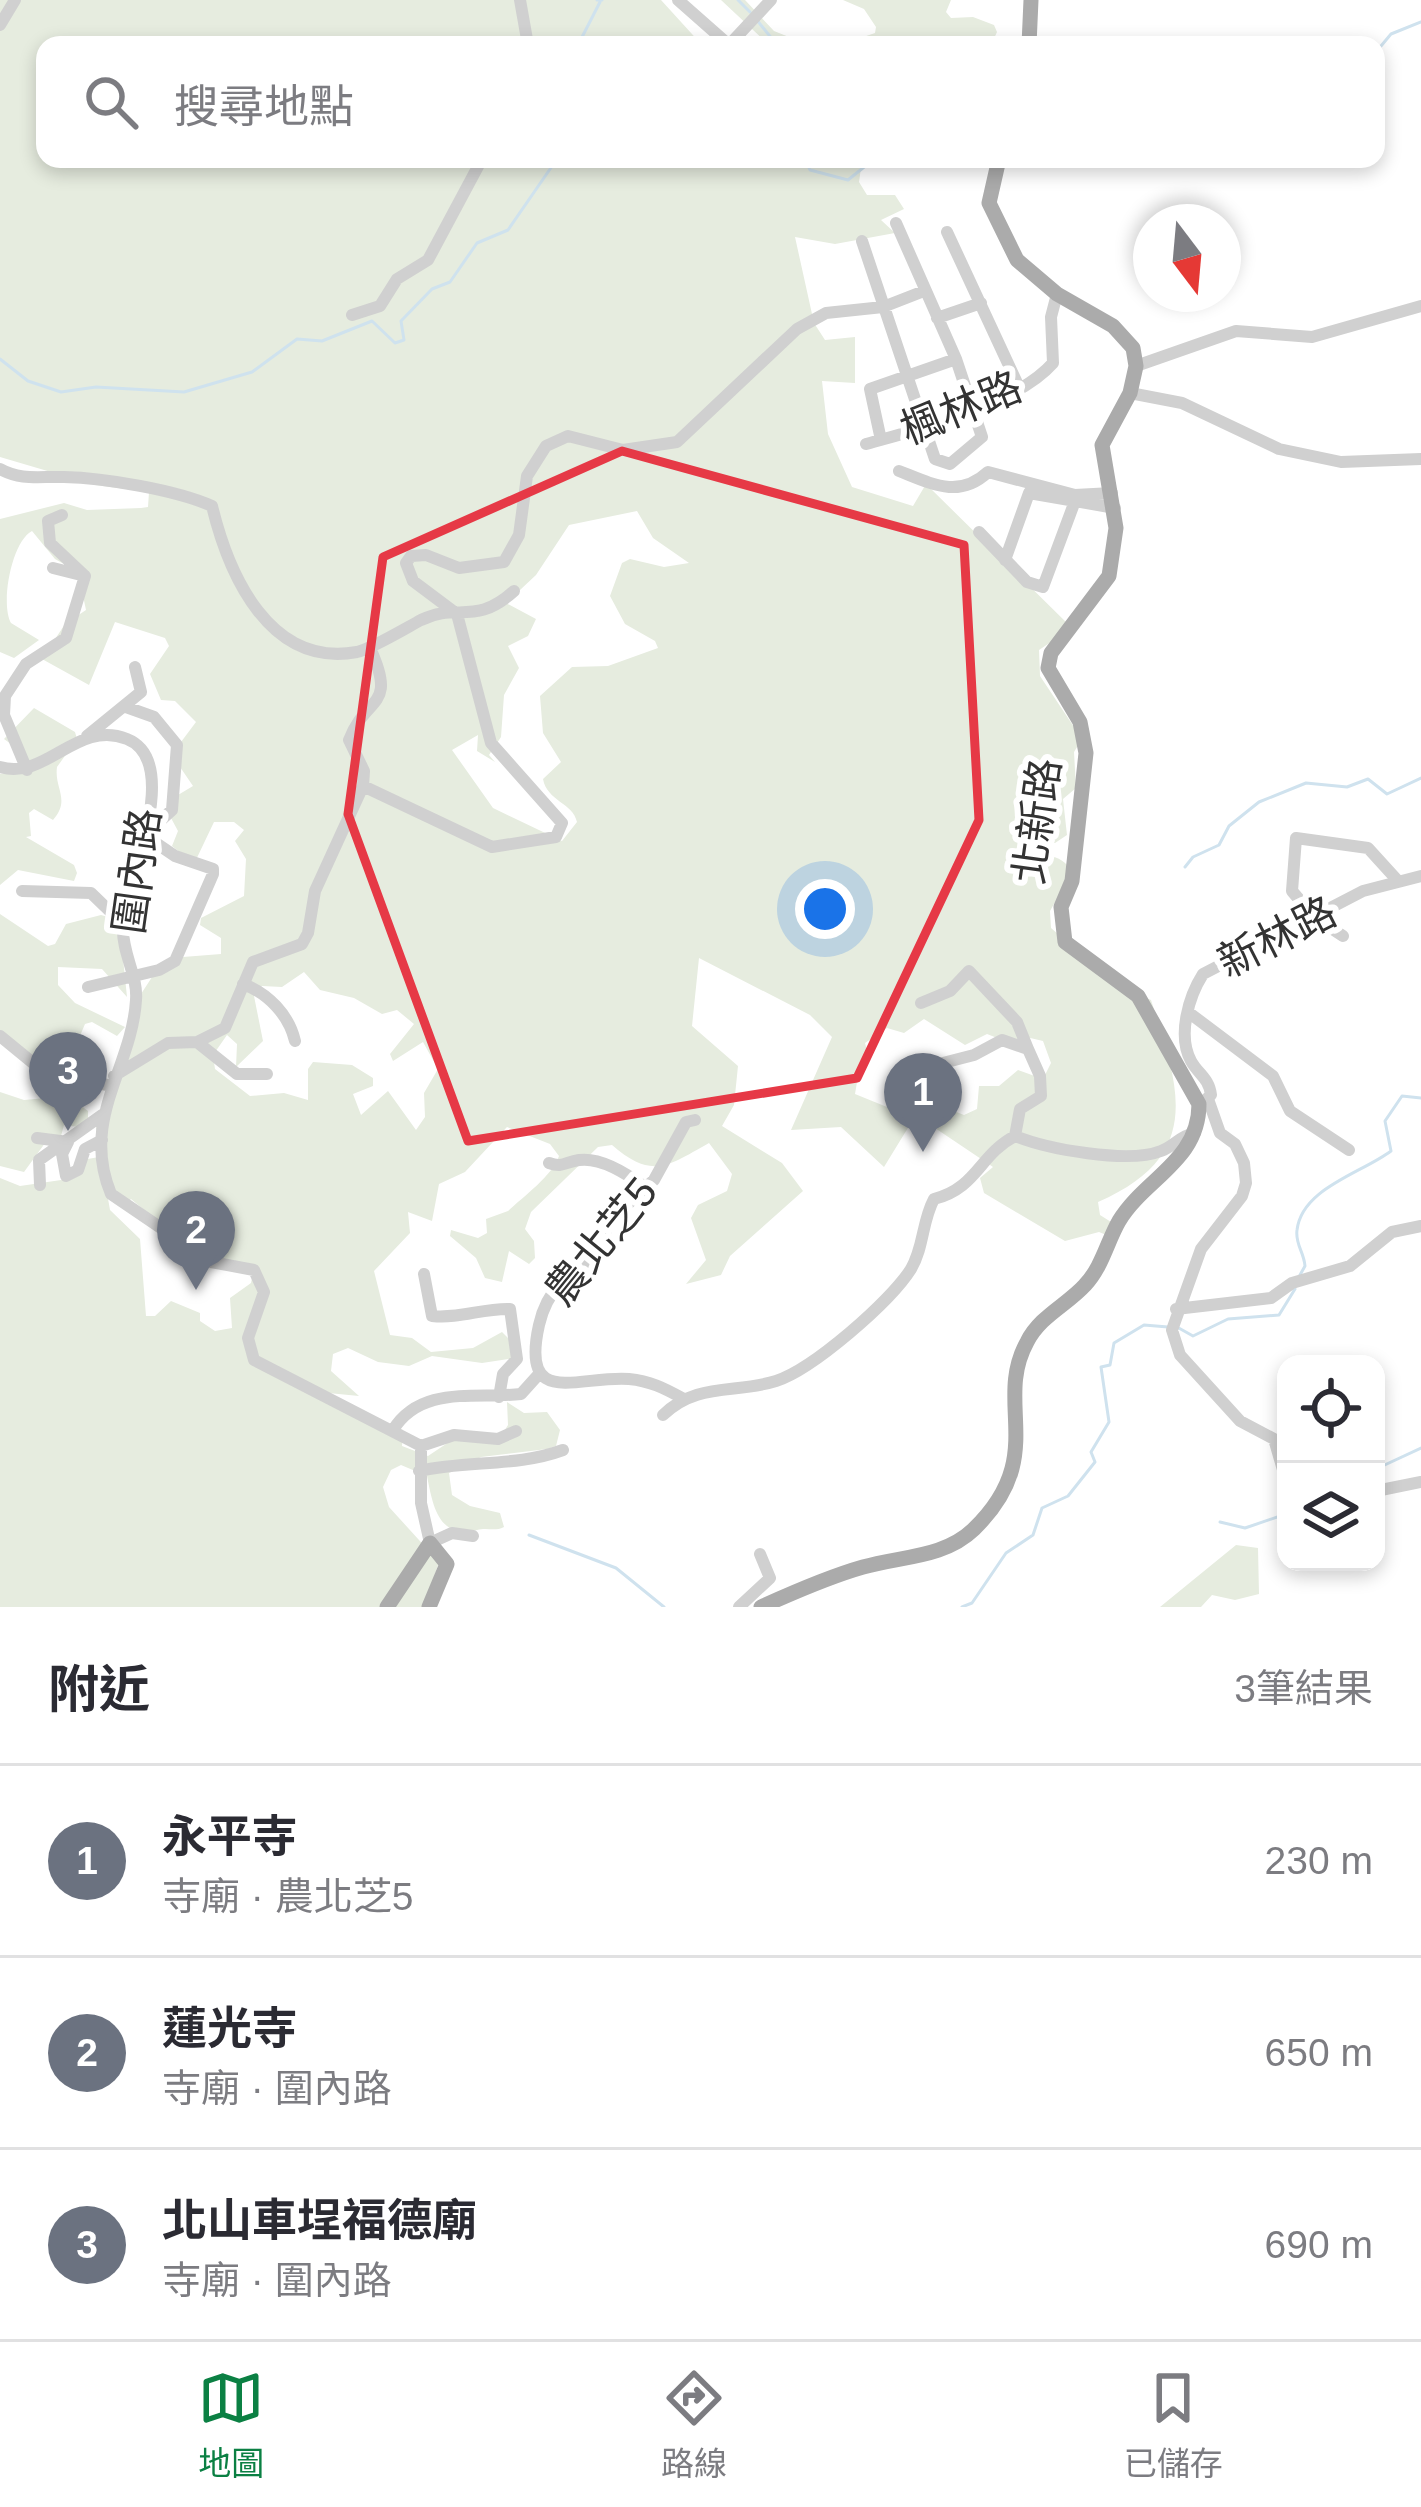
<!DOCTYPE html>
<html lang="zh-TW">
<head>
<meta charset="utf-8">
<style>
	body { margin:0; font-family:Helvetica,"Noto Sans TC",sans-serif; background:#f7f7f7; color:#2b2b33 }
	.controls { position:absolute; right:36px; bottom:36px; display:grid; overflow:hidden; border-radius:24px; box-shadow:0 6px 18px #0003 }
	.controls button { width:108px; height:108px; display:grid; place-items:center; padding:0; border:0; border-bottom:3px solid #e1e1e2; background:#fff; color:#2b2b33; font:60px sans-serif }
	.compass { position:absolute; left:1133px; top:204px; width:108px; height:108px; border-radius:50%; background:#fff; box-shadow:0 6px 18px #0003; rotate:164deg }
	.you { position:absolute; left:825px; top:909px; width:42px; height:42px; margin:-30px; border:9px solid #fff; border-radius:50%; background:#1a73e8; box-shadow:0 0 0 18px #1a73e833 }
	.badge { display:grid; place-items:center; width:78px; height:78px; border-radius:50%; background:#0b8043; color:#fff; font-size:39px; font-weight:700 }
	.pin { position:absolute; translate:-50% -99px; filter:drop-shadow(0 3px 6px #0008) }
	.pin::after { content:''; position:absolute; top:63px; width:42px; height:36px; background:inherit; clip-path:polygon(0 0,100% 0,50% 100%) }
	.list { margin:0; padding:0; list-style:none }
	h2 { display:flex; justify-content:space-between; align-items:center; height:156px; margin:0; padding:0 48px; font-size:51px }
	h2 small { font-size:39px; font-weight:400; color:#7c7c81 }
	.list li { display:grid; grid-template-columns:78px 1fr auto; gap:36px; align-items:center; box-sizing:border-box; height:192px; padding:0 48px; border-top:3px solid #e1e1e2 }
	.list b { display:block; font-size:45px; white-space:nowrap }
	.list p { margin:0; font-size:39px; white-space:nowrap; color:#7c7c81 }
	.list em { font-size:39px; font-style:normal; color:#7c7c81 }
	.icon { flex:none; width:66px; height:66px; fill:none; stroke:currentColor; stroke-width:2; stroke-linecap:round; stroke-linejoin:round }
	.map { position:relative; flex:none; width:1421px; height:1607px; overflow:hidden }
	.search { position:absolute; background:#fff; box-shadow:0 6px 18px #0003; left:36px; right:36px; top:36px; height:132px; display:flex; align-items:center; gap:30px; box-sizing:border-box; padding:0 42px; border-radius:24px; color:#7c7c81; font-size:45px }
	.sheet { height:732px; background:#fff }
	nav { display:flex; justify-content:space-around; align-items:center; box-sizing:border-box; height:168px; border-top:3px solid #e1e1e2; background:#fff; font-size:33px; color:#7c7c81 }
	nav a { display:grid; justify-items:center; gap:6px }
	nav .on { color:#0b8043 }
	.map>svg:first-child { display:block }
	.green { fill:#e6ecdf; fill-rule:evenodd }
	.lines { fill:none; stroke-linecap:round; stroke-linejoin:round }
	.stream { stroke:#cfe2ee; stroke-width:3 }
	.minor { stroke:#d0d0d0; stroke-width:12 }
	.major { stroke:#ababab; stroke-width:15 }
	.marked { fill:none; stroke:#e63946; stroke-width:9; stroke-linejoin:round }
	.labels { text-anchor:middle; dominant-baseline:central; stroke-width:12; stroke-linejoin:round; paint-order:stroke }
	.street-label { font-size:42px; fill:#333; stroke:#fff }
</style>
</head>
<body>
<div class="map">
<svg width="1421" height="1607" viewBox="0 0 1421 1607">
	<rect width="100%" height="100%" fill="#fff"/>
	<path class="green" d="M 0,0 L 661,0 L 702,45 L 45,45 L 45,159 L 878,159 L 861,168 L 859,182 L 867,195 L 895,195 L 904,209 L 881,220 L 895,233 L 835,244 L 795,237 L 814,323 L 825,340 L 855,337 L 855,383 L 822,381 L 828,434 L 852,487 L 913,506 L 926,484 L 1072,628 L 1039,650 L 1040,676 L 1082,739 L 1074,752 L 1076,788 L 1063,799 L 1067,835 L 1055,843 L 1032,839 L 1020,851 C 1041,858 1060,850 1072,872 L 1050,911 L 1051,928 L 1117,985 L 1151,1000 C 1180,1089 1204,1156 1098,1202 L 1100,1215 L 1119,1227 L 1114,1238 L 1099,1232 L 1065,1241 L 984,1193 L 980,1178 L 993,1167 L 935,1128 L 944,1107 L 964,1115 L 977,1109 L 979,1086 L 999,1086 L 1018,1070 L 1043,1079 L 1051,1063 L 1043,1041 L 1026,1037 L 1010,1043 L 987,1034 L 965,1045 L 924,1019 L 904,1033 L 887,1028 L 865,1043 L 869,1058 L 859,1070 L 855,1094 L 914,1118 L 884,1167 L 841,1127 L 791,1130 L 832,1037 L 810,1015 L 699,958 L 692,1026 L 738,1066 L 734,1105 L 722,1126 L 782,1163 L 803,1191 L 730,1256 L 721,1275 L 686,1284 L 706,1260 L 691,1218 L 698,1205 L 727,1191 L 732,1174 L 709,1143 C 668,1166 652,1180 612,1145 L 598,1147 L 531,1212 L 525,1229 L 534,1241 L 535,1258 L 529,1264 L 509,1251 L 502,1282 L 485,1278 L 476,1258 L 450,1236 L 451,1230 L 478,1238 L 487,1233 L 486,1219 L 508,1211 C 524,1196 552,1176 559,1156 L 550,1144 L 507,1127 L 465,1172 L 439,1184 L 432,1221 L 408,1212 L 410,1233 L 374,1271 L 390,1335 L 412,1338 L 431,1352 L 473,1348 L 502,1332 L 512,1342 L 514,1358 L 482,1363 L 432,1356 L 409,1366 L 378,1362 L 348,1348 L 333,1354 L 331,1371 L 359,1396 L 318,1392 L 403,1430 L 402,1446 L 428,1456 L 452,1440 L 498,1441 L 508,1425 L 507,1402 L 524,1413 L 547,1412 L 560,1430 L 556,1446 L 547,1449 L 481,1457 L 449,1473 L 452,1495 L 470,1506 L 500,1513 L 504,1527 C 494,1532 488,1527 477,1530 C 438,1539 433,1506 427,1476 L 401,1465 L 391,1470 L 383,1487 L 389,1507 L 439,1562 L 424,1607 L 0,1607 L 0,1178 L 20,1186 L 68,1179 L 82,1160 L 99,1157 L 96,1128 L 141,994 L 154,974 L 183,957 L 221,954 L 221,938 L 200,925 L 201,918 L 244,896 L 246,859 L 235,841 L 244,830 L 234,822 L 214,822 L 194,864 L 172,846 L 178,831 L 171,818 L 178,795 L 193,786 L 178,764 L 181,742 L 196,722 L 175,701 L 161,700 L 150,674 L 169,646 L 165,638 L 115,622 L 89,685 L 42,659 L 65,624 L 86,610 L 78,572 L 55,559 L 32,531 C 12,541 0,603 11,623 L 39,640 L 14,658 L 0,652 L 0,519 L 64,503 L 87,510 L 141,508 L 148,507 L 149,492 L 95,485 L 0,457 ZM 637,511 L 653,538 L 689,563 L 664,567 L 630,559 L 622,563 L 610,596 L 625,624 L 655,641 L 658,648 L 608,666 L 572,667 L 540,696 L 543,733 L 561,762 L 543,779 C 547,801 573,803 577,822 L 562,841 L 493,808 L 452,750 L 478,735 L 477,751 L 495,762 L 489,755 L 501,737 L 504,695 L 519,668 L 508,646 L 528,636 L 536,619 L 506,603 L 536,575 L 569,525 ZM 304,972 L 320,990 L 354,998 L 382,1014 L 397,1010 L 414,1024 L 390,1054 L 393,1061 L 423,1042 L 438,1069 L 424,1093 L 425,1117 L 416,1130 L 388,1091 L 361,1115 L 353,1094 L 373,1086 L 373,1078 L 352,1065 L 313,1062 L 308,1069 L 308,1100 L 284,1093 L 250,1096 L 215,1069 L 213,1055 L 227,1035 L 237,1044 L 236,1067 L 263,1041 L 254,996 L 262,986 L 282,987 ZM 107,1193 L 126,1204 L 131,1199 L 155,1219 L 196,1234 L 216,1257 L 253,1273 L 251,1283 L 230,1298 L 232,1328 L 215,1331 L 200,1321 L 200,1313 L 171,1301 L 155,1316 L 146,1316 L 140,1239 L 110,1210 Z
		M 721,0 L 745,0 L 774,31 L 809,45 L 769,45 Z
		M 843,0 L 951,0 L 946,12 L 951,18 L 973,17 L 994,25 L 997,32 L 991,45 L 840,45 L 875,33 L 876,27 L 864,9 Z
		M 34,708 L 75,732 L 77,739 L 57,767 C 54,789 71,799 53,820 L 34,809 L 29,813 L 31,836 L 26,837 L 74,865 L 77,873 L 74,881 L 18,870 L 0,885 L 0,774 L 23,772 L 22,752 L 4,739 Z
		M 0,914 L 48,946 L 55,944 L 66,924 L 101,915 L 119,920 L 127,997 L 102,969 L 58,967 L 58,985 L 75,1003 L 125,1027 L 117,1036 L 92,1022 L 85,1024 L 79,1038 L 86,1054 L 80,1066 L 91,1079 L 89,1086 L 62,1077 L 0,1034 Z
		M 0,1092 L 24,1100 L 68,1096 L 88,1111 L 88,1118 L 78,1127 L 64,1125 L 61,1136 L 48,1139 L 24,1172 L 0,1166 Z
		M 1236,1545 L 1258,1548 L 1259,1594 L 1235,1600 L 1212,1595 L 1201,1607 L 1160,1607 Z"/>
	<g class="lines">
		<path class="stream" d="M 597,0 L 602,0
			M 738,0 L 750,12
			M 756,19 L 777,45
			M 578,45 L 600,2
			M 1376,52 L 1391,34 L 1421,22
			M 805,159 L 810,170 L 848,180 L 874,159
			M 0,359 L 28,381 L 61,392 L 96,387 L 184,392 L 252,372 L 297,339 L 322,341 L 372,321 L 395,343 L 404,340 L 401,321 L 432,289 L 450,282 L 477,243 L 508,230 L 557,159
			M 1185,867 L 1193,857 L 1219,845 L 1229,826 L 1259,802 L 1306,783 L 1347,787 L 1368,779 L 1387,794 L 1421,778
			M 1300,1275 L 1305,1266 C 1304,1252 1295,1244 1297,1230 C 1302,1188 1362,1173 1391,1151 L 1385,1121 L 1402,1096 L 1421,1098
			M 1177,1327 L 1193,1336 L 1228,1319 L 1279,1315 L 1295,1289
			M 1376,1469 L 1421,1448
			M 1220,1522 L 1245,1528 L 1286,1514
			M 529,1535 L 616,1568 L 664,1607
			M 962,1607 L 972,1603 L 1006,1553 L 1033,1535 L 1042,1508 L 1068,1496 L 1095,1462 L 1091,1452 L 1109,1422 L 1101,1367 L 1110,1365 L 1114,1343 L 1144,1325 L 1168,1327"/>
		<path class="minor" d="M 520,0 L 528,45
			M 678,0 L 729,45
			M 0,25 L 15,0
			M 729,45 L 771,0
			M 947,232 L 1018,385
			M 862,241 L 935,459 L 950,464 L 982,437 L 956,359 L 896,223
			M 352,315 L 380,306 L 397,279 L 428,260 L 482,159
			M 937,318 L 981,303
			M 1136,366 L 1236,331 L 1312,337 L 1421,306
			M 1130,393 L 1182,403 L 1279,449 L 1341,462 L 1421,459
			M 881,440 L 870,389 L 956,359
			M 866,444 C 920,429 1016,405 1053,363 L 1051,317 L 1057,294
			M 0,469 C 21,481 41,476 64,477 C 105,478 176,490 212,506 C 229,576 270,668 357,652 C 371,649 406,628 421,620 C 458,602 474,627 514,591
			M 899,471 C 932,484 959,499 988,472 L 1075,495 L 1112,493
			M 62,515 L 48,521 L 50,543 L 84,575
			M 979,532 L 1027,582 L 1043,587 L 1075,501
			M 1005,560 L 1029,493 L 1115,508
			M 126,707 L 154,717 L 177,745 L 172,810 L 149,831
			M 87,736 L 141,692 L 135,667
			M 0,767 C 46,781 77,719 127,739 C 185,762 124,889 123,928 C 122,953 138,976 136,1000 C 132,1068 80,1119 111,1194 L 211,1262 L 254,1270 L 264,1292 L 248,1338 L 254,1360 L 421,1446 L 421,1503 L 430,1543 L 452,1533 L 473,1536
			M 27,770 L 4,715 L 5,696 L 26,664 L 66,638 L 85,576 L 53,568
			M 363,786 L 492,847 L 556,837 L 562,823 L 491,743 L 457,614 L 413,581 L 406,563 L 411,556 L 426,555 L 459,568 L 504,562 L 519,535 L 527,476 L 546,446 L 568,436 L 623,450 L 677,442 L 797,329 L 826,313 L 883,307 L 924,291
			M 22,891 L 91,893 L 122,923
			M 1343,936 L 1314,917 L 1292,891 L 1296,838 L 1368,848 L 1398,881
			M 243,984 C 268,993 289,1015 295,1041
			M 88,987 L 159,970 L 175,961 L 213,874 L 213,869 L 175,856 L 147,837
			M 921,1003 L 950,991 L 969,971 L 1017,1022 L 1028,1049
			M 1188,1012 L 1273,1076 L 1290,1111 L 1349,1150
			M 0,1036 L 44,1072 L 112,1086
			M 197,1042 L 237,1074 L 267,1074
			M 904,1073 L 974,1055 L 1002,1040 L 1028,1049 L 1040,1076 L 1041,1096 L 1020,1109 L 1015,1136
			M 114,1076 L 168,1043 L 197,1042 L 225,1028 L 253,962 L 302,944 L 308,933 L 315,891 L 363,786 L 364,771 L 349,740 C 366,695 398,709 370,648
			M 1208,1099 L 1220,1133 L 1235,1144 L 1244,1163 L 1246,1183 L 1242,1196 L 1201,1249 L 1172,1330 L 1180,1355 L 1240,1421 L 1274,1439 L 1286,1480
			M 1203,1102 L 1211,1095 C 1209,1078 1198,1074 1191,1061 C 1177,1035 1189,996 1203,974 L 1363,891 L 1421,876
			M 37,1138 L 68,1142 L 62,1154 L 66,1176 L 78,1170 L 85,1149 L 102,1140
			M 549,1163 C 563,1168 565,1162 579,1160 C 601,1157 629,1175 646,1188
			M 40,1185 L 39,1160 L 105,1113
			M 424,1274 L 432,1316 C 460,1319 483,1308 510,1309 L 517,1359 L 503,1374 L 499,1397
			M 1176,1309 L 1271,1298 L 1292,1283 L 1350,1266 L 1392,1232 L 1421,1226
			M 682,1398 C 664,1388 650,1381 629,1379 C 579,1375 520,1410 539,1325 C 547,1289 568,1273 599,1257 L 608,1222 L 654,1180 L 686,1122 L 695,1120
			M 663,1415 C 697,1382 735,1394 776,1381 C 813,1369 890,1302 911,1269 C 924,1247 922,1221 934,1199 C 977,1188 979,1155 1015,1136 C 1047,1149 1128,1164 1161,1151 C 1174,1146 1180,1136 1195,1133
			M 393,1430 C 421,1385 475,1399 521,1394 L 539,1374
			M 421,1446 L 454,1435 L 498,1439 L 516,1431
			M 419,1471 C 468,1460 517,1467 563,1450
			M 1376,1491 L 1421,1482
			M 739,1607 L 770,1578 L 760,1554"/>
		<path class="major" d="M 1029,45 L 1031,0
			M 387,1607 L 430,1543 L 447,1564 L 429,1607
			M 761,1607 C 794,1592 828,1577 863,1567 C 901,1556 944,1558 974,1529 C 1049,1456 993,1404 1027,1342 C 1040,1316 1067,1305 1085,1285 C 1102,1267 1107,1242 1119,1221 C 1145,1178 1199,1161 1199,1104 L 1138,996 L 1065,942 L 1061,907 L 1072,881 L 1086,753 L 1080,722 L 1048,668 L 1051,653 L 1109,576 L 1116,528 L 1102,445 L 1130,393 L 1136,366 L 1133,348 L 1113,326 L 1057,294 L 1017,260 L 989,203 L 999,159"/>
	</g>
	<path class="marked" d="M 622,451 L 964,545 L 979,820 L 857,1078 L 468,1141 L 348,814 L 383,557 Z"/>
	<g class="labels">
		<g class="street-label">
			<text transform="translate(961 408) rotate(-22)">楓林路</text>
			<text transform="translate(1037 821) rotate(-82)">北新路</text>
			<text transform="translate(137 871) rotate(-82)">圍內路</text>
			<text transform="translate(1277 937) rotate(-27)">新林路</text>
			<text transform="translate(601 1241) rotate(-51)">農北芝5</text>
		</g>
	</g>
</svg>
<div class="controls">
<button><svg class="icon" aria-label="locate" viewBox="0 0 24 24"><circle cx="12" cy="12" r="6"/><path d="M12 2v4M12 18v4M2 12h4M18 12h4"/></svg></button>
<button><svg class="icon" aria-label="layers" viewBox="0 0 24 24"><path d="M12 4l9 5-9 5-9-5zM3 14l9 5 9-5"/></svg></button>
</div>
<svg class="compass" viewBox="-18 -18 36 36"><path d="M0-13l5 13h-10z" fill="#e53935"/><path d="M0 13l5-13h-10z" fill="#7c7c81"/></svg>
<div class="you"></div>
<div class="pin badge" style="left:923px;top:1152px;background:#6b7280">1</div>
<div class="pin badge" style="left:196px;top:1290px;background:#6b7280">2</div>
<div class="pin badge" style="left:68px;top:1131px;background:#6b7280">3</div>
<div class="search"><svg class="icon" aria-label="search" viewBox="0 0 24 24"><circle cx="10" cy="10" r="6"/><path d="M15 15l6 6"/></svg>搜尋地點</div>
</div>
<section class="sheet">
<h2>附近<small>3筆結果</small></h2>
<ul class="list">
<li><span class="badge" style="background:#6b7280">1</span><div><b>永平寺</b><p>寺廟 · 農北芝5</p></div><em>230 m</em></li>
<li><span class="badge" style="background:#6b7280">2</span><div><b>蓮光寺</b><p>寺廟 · 圍內路</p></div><em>650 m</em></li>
<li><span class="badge" style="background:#6b7280">3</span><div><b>北山車埕福德廟</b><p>寺廟 · 圍內路</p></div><em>690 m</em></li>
</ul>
</section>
<nav>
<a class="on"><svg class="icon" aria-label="map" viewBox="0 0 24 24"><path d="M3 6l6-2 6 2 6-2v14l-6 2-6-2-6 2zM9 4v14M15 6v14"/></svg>地圖</a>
<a><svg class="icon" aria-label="directions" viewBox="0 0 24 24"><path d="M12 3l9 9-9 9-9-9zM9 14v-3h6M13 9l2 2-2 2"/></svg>路線</a>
<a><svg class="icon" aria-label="saved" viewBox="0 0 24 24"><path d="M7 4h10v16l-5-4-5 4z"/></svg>已儲存</a>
</nav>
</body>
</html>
